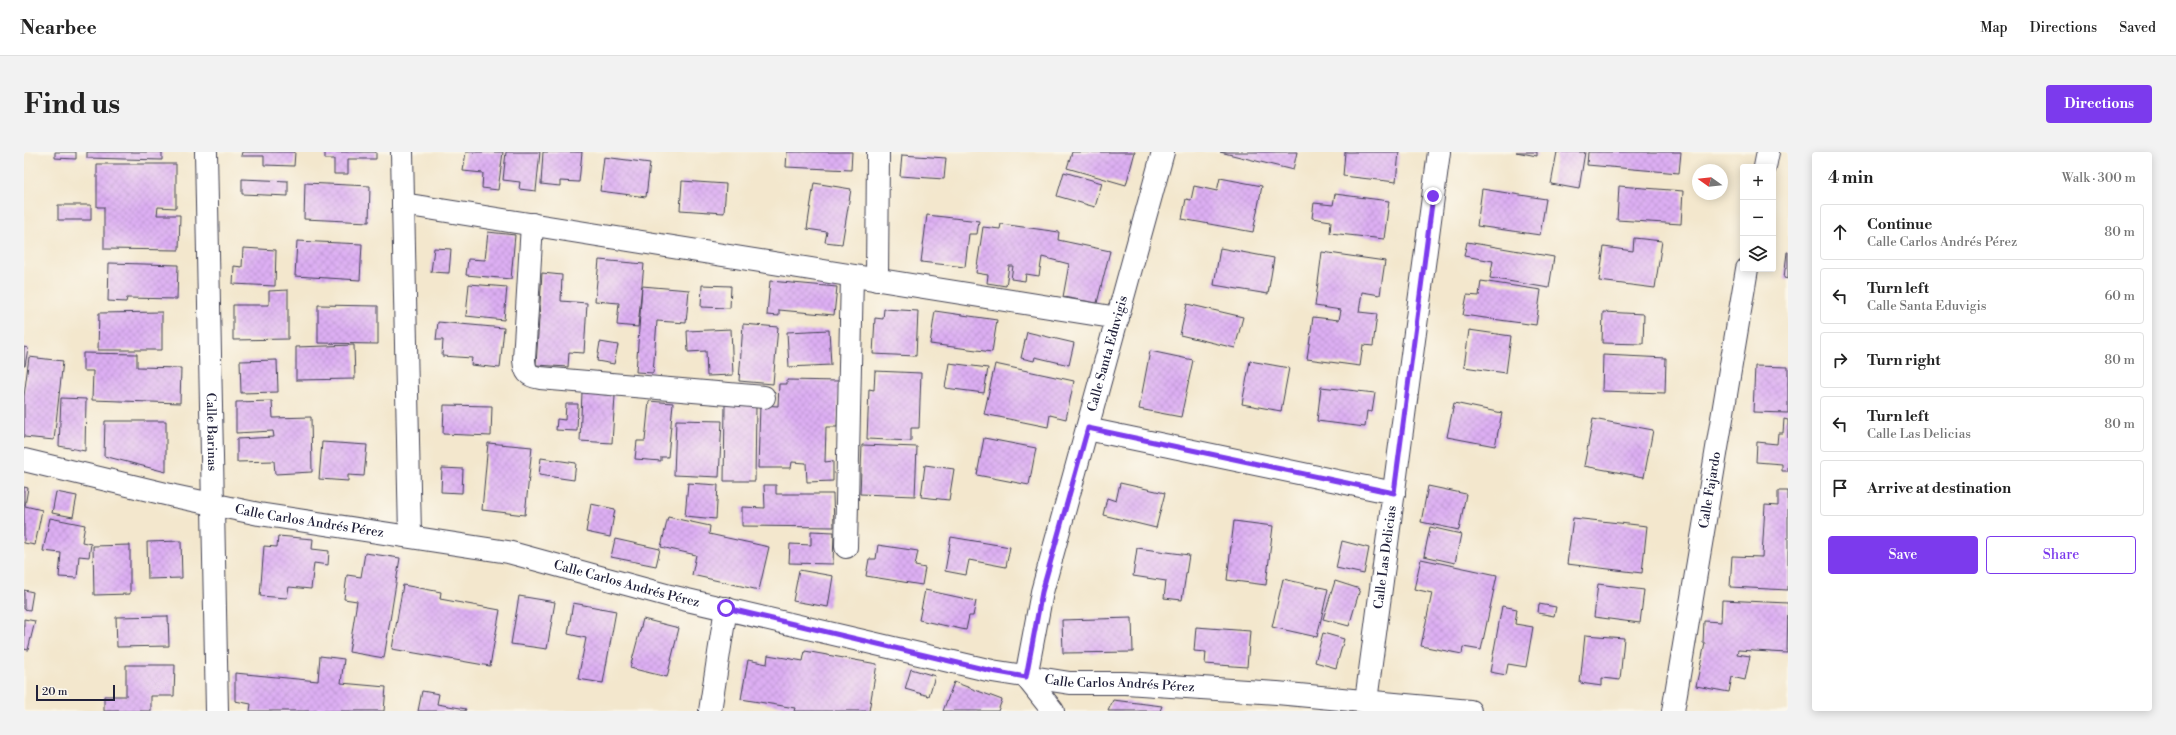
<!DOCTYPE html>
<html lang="en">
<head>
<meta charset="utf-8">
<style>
	body { margin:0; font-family:"Libre Bodoni",serif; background:#f2f2f2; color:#222 }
	.controls { position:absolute; right:12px; top:12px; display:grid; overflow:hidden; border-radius:4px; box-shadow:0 2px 10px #0003 }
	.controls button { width:36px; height:36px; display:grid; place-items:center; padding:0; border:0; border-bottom:1px solid #e0e0e0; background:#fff; color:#222; font:20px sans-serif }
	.compass { position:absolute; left:1668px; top:12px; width:36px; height:36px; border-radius:50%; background:#fff; box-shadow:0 2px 10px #0003; rotate:285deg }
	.scale { position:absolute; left:12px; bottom:10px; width:79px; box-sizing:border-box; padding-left:4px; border:2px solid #22223b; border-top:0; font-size:11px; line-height:14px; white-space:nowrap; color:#22223b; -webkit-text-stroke:3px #fbf7ec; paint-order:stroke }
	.stop { position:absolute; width:12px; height:12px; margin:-9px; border:3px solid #7c3aed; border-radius:50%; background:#fff }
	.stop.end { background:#7c3aed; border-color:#fff; box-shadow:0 1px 4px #0008 }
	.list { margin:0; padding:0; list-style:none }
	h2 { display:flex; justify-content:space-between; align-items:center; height:52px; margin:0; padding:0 16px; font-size:17px }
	h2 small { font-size:13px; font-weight:400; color:#767676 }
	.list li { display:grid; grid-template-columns:26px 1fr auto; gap:12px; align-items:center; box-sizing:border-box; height:56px; margin:0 8px 8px; padding:0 8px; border:1px solid #e0e0e0; border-radius:4px }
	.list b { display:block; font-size:15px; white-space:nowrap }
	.list p { margin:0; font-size:13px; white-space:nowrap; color:#767676 }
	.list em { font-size:13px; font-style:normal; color:#767676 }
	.actions { display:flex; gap:8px; padding:12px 16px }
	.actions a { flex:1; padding:9px 0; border:1px solid #7c3aed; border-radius:4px; text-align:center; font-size:14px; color:#7c3aed }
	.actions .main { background:#7c3aed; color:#fff }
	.icon { flex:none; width:22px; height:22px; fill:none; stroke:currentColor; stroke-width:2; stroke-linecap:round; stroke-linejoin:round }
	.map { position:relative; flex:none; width:1764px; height:559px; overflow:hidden; border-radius:4px }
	header { display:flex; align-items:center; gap:24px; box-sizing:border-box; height:56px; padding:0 20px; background:#fff; border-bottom:1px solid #e0e0e0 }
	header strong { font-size:19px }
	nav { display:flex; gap:22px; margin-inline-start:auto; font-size:14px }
	.intro { display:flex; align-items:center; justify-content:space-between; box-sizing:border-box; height:96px; padding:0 24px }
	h1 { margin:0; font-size:28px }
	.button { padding:10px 18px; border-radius:4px; background:#7c3aed; color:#fff; font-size:14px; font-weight:700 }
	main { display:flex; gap:24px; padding:0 24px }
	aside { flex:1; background:#fff; border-radius:4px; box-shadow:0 2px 10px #0003 }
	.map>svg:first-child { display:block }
	.building { fill:url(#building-cross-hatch) }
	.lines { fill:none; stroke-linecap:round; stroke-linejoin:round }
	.minor-casing { stroke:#414051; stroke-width:24 }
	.minor { stroke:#fff; stroke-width:22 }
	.route { stroke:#7c3aed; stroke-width:5 }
	.labels { text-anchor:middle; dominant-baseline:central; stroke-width:3.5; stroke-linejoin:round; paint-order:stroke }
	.street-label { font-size:13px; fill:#22223b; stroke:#fbf7ec }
</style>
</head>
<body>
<header>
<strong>Nearbee</strong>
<nav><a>Map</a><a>Directions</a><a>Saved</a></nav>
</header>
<div class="intro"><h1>Find us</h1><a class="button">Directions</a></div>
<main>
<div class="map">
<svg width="1764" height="559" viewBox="0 0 1764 559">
	<defs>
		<pattern id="building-cross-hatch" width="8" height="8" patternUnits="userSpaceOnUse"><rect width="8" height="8" fill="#ddaff3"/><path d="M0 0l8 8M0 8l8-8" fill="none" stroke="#bd96d1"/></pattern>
	</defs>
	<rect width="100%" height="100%" fill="#fbf7ec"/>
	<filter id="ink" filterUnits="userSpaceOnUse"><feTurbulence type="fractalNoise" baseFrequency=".025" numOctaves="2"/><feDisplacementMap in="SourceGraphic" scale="8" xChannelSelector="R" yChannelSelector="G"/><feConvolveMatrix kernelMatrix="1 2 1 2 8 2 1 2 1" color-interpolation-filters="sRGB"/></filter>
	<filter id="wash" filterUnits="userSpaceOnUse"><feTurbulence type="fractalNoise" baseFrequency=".012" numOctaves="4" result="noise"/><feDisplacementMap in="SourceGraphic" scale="16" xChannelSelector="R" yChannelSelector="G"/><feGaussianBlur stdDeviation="0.9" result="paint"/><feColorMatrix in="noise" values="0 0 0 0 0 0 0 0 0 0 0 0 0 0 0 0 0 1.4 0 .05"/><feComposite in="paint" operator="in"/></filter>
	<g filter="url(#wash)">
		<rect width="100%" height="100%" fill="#f3e7cd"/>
		<g id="blocks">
			<path class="building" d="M 31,0 L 52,0 L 52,7 L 31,6 Z
				M 63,0 L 138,0 L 138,8 L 63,6 Z
				M 218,0 L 271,0 L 270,14 L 240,13 L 240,4 L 217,4 Z
				M 301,0 L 352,0 L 352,7 L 324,7 L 324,22 L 310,22 L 310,7 L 301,7 Z
				M 442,0 L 479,0 L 474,38 L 458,36 L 459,21 L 439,19 Z
				M 482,0 L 516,0 L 512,39 L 495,37 L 496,30 L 479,28 Z
				M 519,0 L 558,0 L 555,30 L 536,29 L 536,34 L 517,32 Z
				M 763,0 L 828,0 L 827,18 L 762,15 Z
				M 1048,0 L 1111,0 L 1102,33 L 1043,16 Z
				M 1196,0 L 1273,0 L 1269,18 Z
				M 1321,0 L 1375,0 L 1372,30 L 1319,24 Z
				M 1492,0 L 1513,0 L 1513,4 Z
				M 1533,0 L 1561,0 L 1555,37 L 1527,32 Z
				M 1564,0 L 1657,0 L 1655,21 L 1563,13 Z
				M 878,3 L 922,6 L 920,27 L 876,24 Z
				M 580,5 L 626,11 L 622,45 L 576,39 Z
				M 73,12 L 152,12 L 152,56 L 134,55 L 133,63 L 156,63 L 155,98 L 80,97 L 80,55 L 73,55 Z
				M 1040,20 L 1078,31 L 1071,55 L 1033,44 Z
				M 1196,26 L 1238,34 L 1229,80 L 1158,67 L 1162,47 L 1167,48 L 1170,34 L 1193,39 Z
				M 218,27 L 264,29 L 264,44 L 218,42 Z
				M 658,29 L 702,32 L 700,61 L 656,58 Z
				M 281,31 L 346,34 L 345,70 L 280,67 Z
				M 790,31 L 827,37 L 818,92 L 801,90 L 803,80 L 783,77 Z
				M 1595,34 L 1659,39 L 1657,72 L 1593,68 Z
				M 1458,37 L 1522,47 L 1516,83 L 1453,74 Z
				M 1311,42 L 1365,49 L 1360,87 L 1306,81 L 1307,69 L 1288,66 L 1290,51 L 1309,53 Z
				M 34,53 L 67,53 L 67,68 L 34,68 Z
				M 903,63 L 955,69 L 953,82 L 945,82 L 941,115 L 897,110 Z
				M 977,72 L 1035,80 L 1034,88 L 1086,99 L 1073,151 L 1039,145 L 1045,112 L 1018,105 L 1015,124 L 1002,122 L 1001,129 L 987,127 L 989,114 L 985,114 L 982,134 L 963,131 L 964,123 L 952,121 L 959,75 L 976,77 Z
				M 464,80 L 491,83 L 487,127 L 442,123 L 444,107 L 461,108 Z
				M 1610,86 L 1638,89 L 1631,136 L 1575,129 L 1580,95 L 1609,99 Z
				M 273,89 L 338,92 L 336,128 L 271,124 Z
				M 1443,90 L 1530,105 L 1525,136 L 1466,126 L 1469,109 L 1440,104 Z
				M 219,96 L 252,98 L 251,134 L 209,132 L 210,114 L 218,115 Z
				M 410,96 L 427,97 L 425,121 L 407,120 Z
				M 1196,96 L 1250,106 L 1244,142 L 1190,133 Z
				M 1298,100 L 1361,109 L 1356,143 L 1338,140 L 1335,160 L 1353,162 L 1349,194 L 1339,193 L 1336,214 L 1283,207 L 1289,165 L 1315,168 L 1317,158 L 1291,154 Z
				M 1763,100 L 1764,100 L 1764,127 L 1760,126 Z
				M 575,108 L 620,112 L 614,175 L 593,173 L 595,151 L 571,149 Z
				M 85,111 L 154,113 L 153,147 L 103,146 L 102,150 L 84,149 Z
				M 518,121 L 538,123 L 537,149 L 563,151 L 560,201 L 545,200 L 544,215 L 512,213 Z
				M 746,129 L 813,135 L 810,163 L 755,158 L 755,164 L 743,163 Z
				M 1457,129 L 1517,138 L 1512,173 L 1439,163 L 1443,143 L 1455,144 Z
				M 445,132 L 483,135 L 480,168 L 442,164 Z
				M 678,133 L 707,134 L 706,156 L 677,155 Z
				M 618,134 L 665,138 L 662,171 L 633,169 L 629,221 L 612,220 Z
				M 264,138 L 264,187 L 209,188 L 209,153 L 245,153 L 245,139 Z
				M 1163,152 L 1219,165 L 1211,196 L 1156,183 Z
				M 294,153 L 354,154 L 354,192 L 294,191 Z
				M 860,157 L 894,159 L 892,204 L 849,202 L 851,166 L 859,167 Z
				M 911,159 L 973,168 L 968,200 L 906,192 Z
				M 138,160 L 138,198 L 74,198 L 75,161 Z
				M 1579,160 L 1620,162 L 1619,192 L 1578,191 Z
				M 414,170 L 480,176 L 476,216 L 447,213 L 448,206 L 418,204 L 419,188 L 412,188 Z
				M 719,172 L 754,175 L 749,232 L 715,229 Z
				M 707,177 L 709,223 L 683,224 L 682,199 L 664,200 L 663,179 Z
				M 805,178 L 807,213 L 765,215 L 763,180 Z
				M 1445,178 L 1487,184 L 1482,221 L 1440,215 Z
				M 1003,180 L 1050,191 L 1045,213 L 1011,205 L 1010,209 L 997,206 Z
				M 576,190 L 594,193 L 590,212 L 573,209 Z
				M 330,193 L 331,227 L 272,228 L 272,195 Z
				M 0,195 L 4,196 L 1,214 L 0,214 Z
				M 1126,199 L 1169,208 L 1157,265 L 1115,257 Z
				M 59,201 L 113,202 L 113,215 L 157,216 L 156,251 L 68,248 L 69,219 L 59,219 Z
				M 1579,203 L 1642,206 L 1641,241 L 1578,239 Z
				M 5,205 L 39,209 L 30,288 L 0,285 L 0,244 Z
				M 253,208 L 254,240 L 217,241 L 216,209 Z
				M 1226,209 L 1265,216 L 1257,259 L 1218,252 Z
				M 925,211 L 964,216 L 960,241 L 921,236 Z
				M 971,212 L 1050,229 L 1042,267 L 1026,263 L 1024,275 L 960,262 Z
				M 1731,214 L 1764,215 L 1764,261 L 1729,260 Z
				M 851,219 L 897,221 L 895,276 L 887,276 L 887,289 L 843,287 L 845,237 L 850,238 Z
				M 763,228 L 815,229 L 813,275 L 802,275 L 801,310 L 809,309 L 809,329 L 783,330 L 782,311 L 768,310 L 767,316 L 734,316 L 736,253 L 754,254 L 755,232 L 763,232 Z
				M 1297,235 L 1351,241 L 1348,260 L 1343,259 L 1341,275 L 1293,269 Z
				M 558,240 L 591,244 L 588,291 L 556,289 Z
				M 37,246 L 62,247 L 61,299 L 35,294 Z
				M 248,249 L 249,266 L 287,265 L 288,320 L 251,322 L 250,309 L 213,310 L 213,287 L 250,285 L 249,279 L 212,281 L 212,250 Z
				M 625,249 L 649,251 L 644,305 L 637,305 L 637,309 L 611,307 L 613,289 L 621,289 Z
				M 1430,251 L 1478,261 L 1471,294 L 1423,285 Z
				M 542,252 L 554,252 L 553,279 L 532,278 L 533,267 L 541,268 Z
				M 420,253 L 468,254 L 467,284 L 419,282 Z
				M 701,253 L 732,253 L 731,329 L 700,329 Z
				M 1569,267 L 1629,278 L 1620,325 L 1560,314 Z
				M 1760,267 L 1764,268 L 1764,319 L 1758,319 L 1758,312 L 1732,310 L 1733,290 L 1753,292 L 1754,281 L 1759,281 Z
				M 652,268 L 698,269 L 695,325 L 650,323 Z
				M 81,269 L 142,269 L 142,320 L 80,304 Z
				M 960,286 L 1012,296 L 1005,333 L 953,323 Z
				M 298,290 L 343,293 L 340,324 L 324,323 L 324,329 L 295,327 Z
				M 464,291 L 508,295 L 501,363 L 458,358 Z
				M 838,293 L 893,295 L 891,344 L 836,342 Z
				M 517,306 L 552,311 L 550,328 L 515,323 Z
				M 901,313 L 930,317 L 925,348 L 897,345 Z
				M 418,316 L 439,317 L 438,341 L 417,340 Z
				M 664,331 L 694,333 L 692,367 L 661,364 Z
				M 1096,331 L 1141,341 L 1132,376 L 1079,363 L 1083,346 L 1092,349 Z
				M 740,333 L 752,333 L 752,342 L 809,342 L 810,375 L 718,374 L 718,355 L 741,356 Z
				M 1404,334 L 1442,342 L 1435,378 L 1397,370 Z
				M 0,335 L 4,336 L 1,354 L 18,358 L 11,393 L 0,391 Z
				M 1754,339 L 1764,339 L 1764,438 L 1706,435 L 1708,404 L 1738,405 L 1741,353 L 1754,354 Z
				M 32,340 L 53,344 L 49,365 L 28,361 Z
				M 567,352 L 591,357 L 586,385 L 562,380 Z
				M 644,365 L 686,374 L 685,382 L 745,395 L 735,438 L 668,423 L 672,403 L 637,395 Z
				M 26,366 L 61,373 L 58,390 L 67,392 L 65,405 L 55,404 L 53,426 L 35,425 L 37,401 L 19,399 Z
				M 1549,366 L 1623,374 L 1618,421 L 1543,412 Z
				M 1210,369 L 1249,374 L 1242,433 L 1203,428 Z
				M 1406,375 L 1437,382 L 1431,411 L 1400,404 Z
				M 787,379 L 810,380 L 809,412 L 765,411 L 766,392 L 787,393 Z
				M 254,384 L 289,387 L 288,397 L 305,399 L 304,413 L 290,411 L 287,437 L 265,435 L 263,446 L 236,444 L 240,394 L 253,395 Z
				M 927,385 L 986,395 L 982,415 L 945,408 L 942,423 L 921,419 Z
				M 591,387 L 636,397 L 632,414 L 587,405 Z
				M 157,389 L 158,426 L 124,427 L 123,390 Z
				M 1318,389 L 1345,396 L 1340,422 L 1312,416 Z
				M 106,393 L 106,442 L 70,443 L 69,394 Z
				M 854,393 L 894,399 L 891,414 L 901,416 L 898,433 L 842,424 L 845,407 L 852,407 Z
				M 1113,396 L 1165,403 L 1158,448 L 1140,446 L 1142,429 L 1109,424 Z
				M 341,401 L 376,406 L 360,506 L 325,500 L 333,449 L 320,447 L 323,423 L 337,425 Z
				M 1397,407 L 1473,423 L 1457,498 L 1439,495 L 1438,502 L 1397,494 L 1408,441 L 1390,437 Z
				M 775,418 L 809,424 L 804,455 L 769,449 Z
				M 1259,427 L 1304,437 L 1293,485 L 1248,475 Z
				M 1311,429 L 1336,437 L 1325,474 L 1299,467 Z
				M 1574,432 L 1620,438 L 1616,471 L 1570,465 Z
				M 379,433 L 417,440 L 416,447 L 476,458 L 466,514 L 368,497 Z
				M 0,438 L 9,440 L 6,458 L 0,457 Z
				M 901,438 L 952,449 L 949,464 L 945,464 L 942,478 L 895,468 Z
				M 495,444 L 531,450 L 523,497 L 487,492 Z
				M 1698,448 L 1764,451 L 1763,501 L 1714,498 L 1713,502 L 1726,504 L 1721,528 L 1708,525 L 1705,540 L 1672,534 L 1681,491 L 1679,491 L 1680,469 L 1697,470 Z
				M 549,451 L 592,459 L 579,531 L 554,527 L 562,486 L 544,482 Z
				M 1515,452 L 1532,455 L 1530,464 L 1514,461 Z
				M 1478,454 L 1493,457 L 1491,472 L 1509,475 L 1502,515 L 1484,512 L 1482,523 L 1466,520 Z
				M 144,464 L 145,494 L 93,495 L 92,465 Z
				M 1108,466 L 1109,500 L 1039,501 L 1038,468 Z
				M 0,467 L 11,469 L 4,498 L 0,497 Z
				M 619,467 L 655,476 L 643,525 L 606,516 Z
				M 1172,475 L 1226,479 L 1223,515 L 1181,512 L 1182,500 L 1170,499 Z
				M 1299,481 L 1320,487 L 1312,516 L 1291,510 Z
				M 1561,483 L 1600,486 L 1596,528 L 1578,526 L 1578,534 L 1556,531 Z
				M 781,499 L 853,512 L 845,559 L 770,559 L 771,556 L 717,547 L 724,508 L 743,512 L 744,503 L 779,509 Z
				M 296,504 L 320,507 L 317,531 L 362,535 L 360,559 L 226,559 L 227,552 L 211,549 L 211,521 L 294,529 Z
				M 102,513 L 151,513 L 150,544 L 127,544 L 127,559 L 80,559 L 80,544 L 102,544 Z
				M 887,517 L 911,524 L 905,544 L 881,537 Z
				M 930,530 L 978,548 L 974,559 L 919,559 Z
				M 398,539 L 415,542 L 413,552 L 442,557 L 441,559 L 394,559 Z
				M 1089,548 L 1138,554 L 1136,559 L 1084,559 Z"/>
		</g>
	</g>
	<g filter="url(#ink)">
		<use href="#blocks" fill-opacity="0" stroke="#414051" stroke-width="1"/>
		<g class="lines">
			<defs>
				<g id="minor">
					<path id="s1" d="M 182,0 L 193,559"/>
					<path d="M 378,0 L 386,384"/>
					<path d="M 1741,15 L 1744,0"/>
					<path d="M 379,52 L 1094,166"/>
					<path d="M 508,72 L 500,208 C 501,220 504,224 516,226 L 740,245"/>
					<path d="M 853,128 L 854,0"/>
					<path d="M 1063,277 L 1370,341"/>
					<path id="s2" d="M 0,308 L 150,344 L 235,362 L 484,400 L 646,444 L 968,519 L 1046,531 L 1102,531 L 1253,541 L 1446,559"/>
					<path d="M 822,395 L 828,124"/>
					<path id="s3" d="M 1342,549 L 1415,0"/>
					<path d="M 686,559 L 702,456"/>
					<path id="s4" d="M 1029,559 L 1002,525 L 1018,440 L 1139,0"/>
					<path id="s5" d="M 1649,559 L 1723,117"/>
				</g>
			</defs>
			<use href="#minor" class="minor-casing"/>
			<use href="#minor" class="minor"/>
		</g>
	</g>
	<g class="lines" filter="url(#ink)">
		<path class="route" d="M 702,456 L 968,519 L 1002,525 L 1018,440 L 1064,276 L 1370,341 L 1409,44"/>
	</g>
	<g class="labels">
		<g class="street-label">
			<text stroke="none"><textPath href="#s4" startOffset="377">Calle Santa Eduvigis</textPath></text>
			<text stroke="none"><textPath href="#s1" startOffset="280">Calle Barinas</textPath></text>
			<text stroke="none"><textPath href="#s5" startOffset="224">Calle Fajardo</textPath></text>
			<text stroke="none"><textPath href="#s2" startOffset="292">Calle Carlos Andrés Pérez</textPath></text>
			<text stroke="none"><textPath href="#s3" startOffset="145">Calle Las Delicias</textPath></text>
			<text stroke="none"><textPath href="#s2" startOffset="616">Calle Carlos Andrés Pérez</textPath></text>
			<text stroke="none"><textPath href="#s2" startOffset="1120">Calle Carlos Andrés Pérez</textPath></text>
		</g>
	</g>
</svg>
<div class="controls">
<button>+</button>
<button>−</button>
<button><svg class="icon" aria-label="layers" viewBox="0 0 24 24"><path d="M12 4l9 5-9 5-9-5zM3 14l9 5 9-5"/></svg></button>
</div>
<svg class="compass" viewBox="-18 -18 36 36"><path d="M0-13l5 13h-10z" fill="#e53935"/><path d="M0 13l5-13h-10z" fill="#767676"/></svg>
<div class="scale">20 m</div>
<div class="stop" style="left:702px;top:456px"></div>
<div class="stop end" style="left:1409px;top:44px"></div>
</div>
<aside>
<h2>4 min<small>Walk · 300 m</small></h2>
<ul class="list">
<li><svg class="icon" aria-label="ahead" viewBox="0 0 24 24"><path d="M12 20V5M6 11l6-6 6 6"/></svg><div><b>Continue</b><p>Calle Carlos Andrés Pérez</p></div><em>80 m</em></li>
<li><svg class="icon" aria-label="left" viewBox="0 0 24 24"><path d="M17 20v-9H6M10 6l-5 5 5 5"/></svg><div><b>Turn left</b><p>Calle Santa Eduvigis</p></div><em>60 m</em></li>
<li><svg class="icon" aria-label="right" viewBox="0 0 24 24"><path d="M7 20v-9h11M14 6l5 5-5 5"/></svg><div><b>Turn right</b></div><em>80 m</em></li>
<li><svg class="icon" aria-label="left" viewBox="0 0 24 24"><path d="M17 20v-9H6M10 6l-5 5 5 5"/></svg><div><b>Turn left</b><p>Calle Las Delicias</p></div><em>80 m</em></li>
<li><svg class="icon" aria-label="arrive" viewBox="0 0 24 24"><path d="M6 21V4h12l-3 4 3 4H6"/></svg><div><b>Arrive at destination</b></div></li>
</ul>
<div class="actions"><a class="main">Save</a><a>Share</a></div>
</aside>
</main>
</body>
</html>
